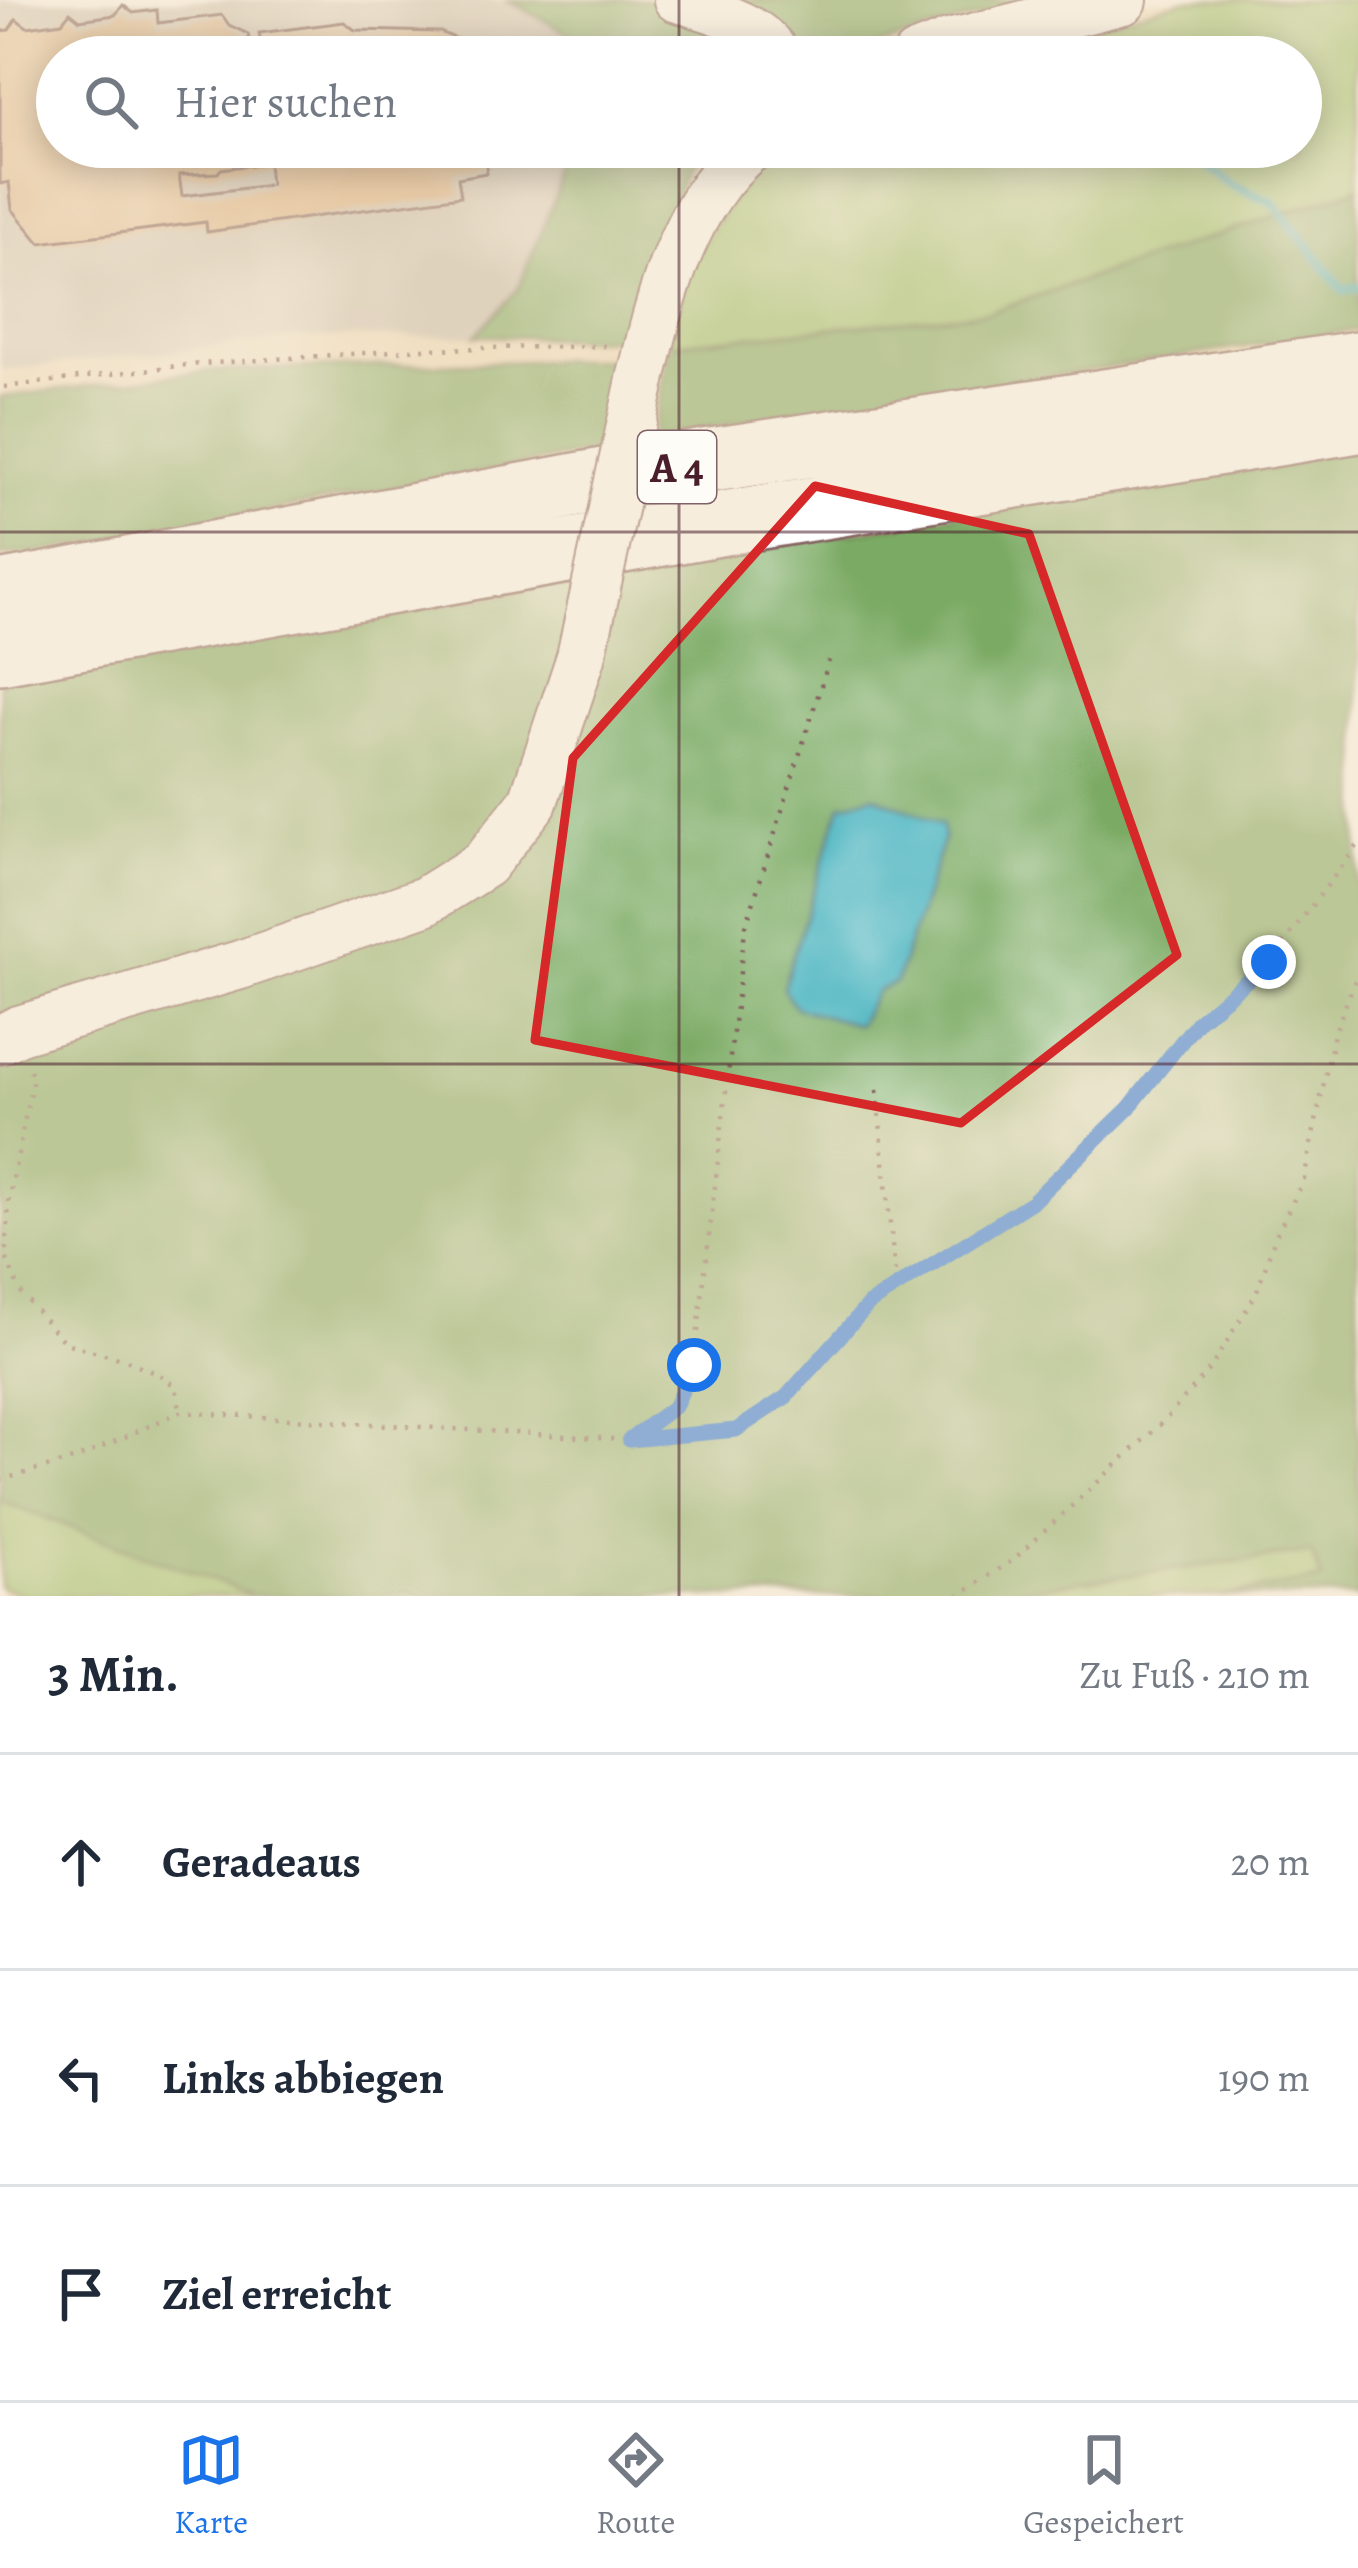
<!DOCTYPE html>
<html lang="de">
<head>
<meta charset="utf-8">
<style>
	body { margin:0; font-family:Alegreya,serif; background:#f2f2f3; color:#1f2937 }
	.stop { position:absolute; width:36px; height:36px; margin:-27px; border:9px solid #1a73e8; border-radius:50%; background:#fff }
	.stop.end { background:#1a73e8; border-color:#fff; box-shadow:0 3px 12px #0008 }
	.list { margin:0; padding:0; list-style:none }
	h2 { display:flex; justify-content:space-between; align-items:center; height:156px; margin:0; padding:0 48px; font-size:51px }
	h2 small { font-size:39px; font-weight:400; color:#747a83 }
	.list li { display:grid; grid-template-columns:78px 1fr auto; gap:36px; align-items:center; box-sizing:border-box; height:216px; padding:0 48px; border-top:3px solid #e0e1e3 }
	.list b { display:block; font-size:45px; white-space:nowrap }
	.list em { font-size:39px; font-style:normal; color:#747a83 }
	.icon { flex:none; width:66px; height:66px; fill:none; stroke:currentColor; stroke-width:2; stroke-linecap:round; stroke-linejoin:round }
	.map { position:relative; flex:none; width:1358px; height:1596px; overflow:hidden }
	.search { position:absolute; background:#fff; box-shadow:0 6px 30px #0003; left:36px; right:36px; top:36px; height:132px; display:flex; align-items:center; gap:30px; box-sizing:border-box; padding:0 42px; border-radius:66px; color:#747a83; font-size:45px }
	.sheet { height:804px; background:#fff }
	nav { display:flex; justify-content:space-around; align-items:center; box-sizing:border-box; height:168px; border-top:3px solid #e0e1e3; background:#fff; font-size:33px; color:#747a83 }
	nav a { display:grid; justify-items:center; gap:6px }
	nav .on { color:#1a73e8 }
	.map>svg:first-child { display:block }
	.industrial { fill:#cbc3b8 }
	.green { fill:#99c471; stroke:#72724e; stroke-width:3 }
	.forest { fill:#7aaa63; stroke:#626447; stroke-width:3 }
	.water { fill:#41b0bd; stroke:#466874; stroke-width:3 }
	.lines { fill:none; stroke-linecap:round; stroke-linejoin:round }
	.stream { stroke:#41b0bd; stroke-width:9 }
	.building { fill:#ddb285; fill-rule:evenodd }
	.tertiary-casing { stroke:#846260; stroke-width:46 }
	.secondary-casing { stroke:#846260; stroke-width:52 }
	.motorway-casing { stroke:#846260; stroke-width:68 }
	.path { stroke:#846260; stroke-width:4.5; stroke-dasharray:3 9; stroke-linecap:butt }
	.tertiary { stroke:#fff; stroke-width:42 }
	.secondary { stroke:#fff; stroke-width:48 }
	.motorway { stroke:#fff; stroke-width:63 }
	.secondary-bridge-casing { stroke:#846260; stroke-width:52; stroke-linecap:butt }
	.secondary-bridge { stroke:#fff; stroke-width:48 }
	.route { stroke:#1a73e8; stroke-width:15 }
	.marked { fill:none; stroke:#d62828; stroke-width:9; stroke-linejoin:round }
	.grid { fill:none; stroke:#4a1f2b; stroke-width:3; stroke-opacity:0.55 }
	.labels { text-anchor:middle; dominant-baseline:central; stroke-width:12; stroke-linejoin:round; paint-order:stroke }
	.shield { fill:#fdfcf7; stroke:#806168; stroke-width:3 }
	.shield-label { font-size:42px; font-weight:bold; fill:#4a1f2b }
</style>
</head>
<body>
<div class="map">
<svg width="1358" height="1596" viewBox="0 0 1358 1596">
	<rect width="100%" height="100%" fill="#fdfcf7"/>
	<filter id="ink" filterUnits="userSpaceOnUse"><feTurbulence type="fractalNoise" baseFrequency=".00833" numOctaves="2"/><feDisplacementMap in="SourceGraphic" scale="24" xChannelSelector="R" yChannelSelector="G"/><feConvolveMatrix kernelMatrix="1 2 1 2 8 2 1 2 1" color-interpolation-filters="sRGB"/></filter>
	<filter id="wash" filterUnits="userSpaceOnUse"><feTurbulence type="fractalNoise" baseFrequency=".004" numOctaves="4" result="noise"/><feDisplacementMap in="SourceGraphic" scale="48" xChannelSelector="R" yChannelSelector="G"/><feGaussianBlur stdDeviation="2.7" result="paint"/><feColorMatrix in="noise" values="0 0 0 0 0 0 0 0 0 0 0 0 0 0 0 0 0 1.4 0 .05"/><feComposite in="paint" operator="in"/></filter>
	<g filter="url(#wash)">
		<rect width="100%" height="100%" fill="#f1dfc1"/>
		<path class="industrial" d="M 0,0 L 508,0 L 610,57 L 57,57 L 57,147 L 576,147 L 518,289 L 475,336 L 296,338 L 5,370 L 0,366 Z"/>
		<path class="green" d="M 1185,0 L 1358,0 L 1358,188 L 989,312 L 669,344 L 691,260 L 736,194 L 785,147 L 1301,147 L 1301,57 L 979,57 Z
			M 0,1493 L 267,1596 L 27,1596 L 0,1587 Z
			M 1312,1552 L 1322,1580 L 1222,1596 L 963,1596 Z"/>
		<path class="forest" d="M 508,0 L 1035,0 L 841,57 L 610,57 Z
			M 576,147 L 700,147 L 688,162 L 627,340 L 475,336 L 518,289 Z
			M 1358,188 L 1358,330 L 652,437 L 669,344 L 989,312 Z
			M 623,358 L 599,451 L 53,551 L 0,556 L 0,397 L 206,371 Z
			M 1358,443 L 1358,1596 L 1222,1596 L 1321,1580 L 1311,1552 L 963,1596 L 255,1596 L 0,1501 L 0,682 Z"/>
		<path class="water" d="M 873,795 L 942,825 L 944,839 L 896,982 L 877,991 L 858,1025 L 796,1008 L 783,988 L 841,805 Z"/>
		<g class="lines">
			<path class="stream" d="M 1183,147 L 1229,183 L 1273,202 L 1343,290 L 1358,287"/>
		</g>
		<g id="blocks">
			<path class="building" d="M 123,5 L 133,13 L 157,10 L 158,23 L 222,15 L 229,25 L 248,34 L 250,45 L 261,44 L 259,33 L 344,22 L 355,30 L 440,32 L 501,57 L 57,57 L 57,147 L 515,147 L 515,150 L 487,153 L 486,173 L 458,178 L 461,196 L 207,232 L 206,222 L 40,243 L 12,209 L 9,182 L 0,184 L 0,31 L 9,30 L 16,19 L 27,27 L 62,22 L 70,12 L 80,20 L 115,15 ZM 268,163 L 270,185 L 182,196 L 179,175 L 218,173 L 221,169 Z"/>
		</g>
	</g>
	<g filter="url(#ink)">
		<use href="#blocks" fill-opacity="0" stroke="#846260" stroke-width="3"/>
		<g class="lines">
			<defs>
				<path id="tertiary" d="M 675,0 C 709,11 762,22 780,57"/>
				<path id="secondary" d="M 916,57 L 949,44 L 1123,0
					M 641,380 C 660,300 683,201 751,147
					M 0,1040 L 19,1030 L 240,965 L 425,901 L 484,864 L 533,802 L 581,657"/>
				<path id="motorway" d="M 0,593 L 705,461 L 1358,363
					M 0,652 L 730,522 L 1358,421"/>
			</defs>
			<use href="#tertiary" class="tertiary-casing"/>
			<use href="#secondary" class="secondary-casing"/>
			<use href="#motorway" class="motorway-casing"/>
			<path class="path" d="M 4,387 L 186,365 L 423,349 L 609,346
				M 30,1070 L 33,1078 L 9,1199 L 6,1257 L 20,1292 L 65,1343 L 126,1360 L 159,1374 L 176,1387 L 180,1410
				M 877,1090 L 896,1286
				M 632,1438 L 675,1405 L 694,1365 L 745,929 L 830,657
				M 0,1480 L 76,1459 L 180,1412 L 629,1440 L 736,1430 L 786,1397 L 869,1304 L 1033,1201 L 1129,1108 L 1198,1021 L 1269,962 L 1358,845
				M 958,1596 L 1013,1560 L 1164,1421 L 1211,1367 L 1256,1294 L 1275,1237 L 1304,1179 L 1334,1034 L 1358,973"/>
			<use href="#tertiary" class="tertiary"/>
			<use href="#secondary" class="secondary"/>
			<use href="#motorway" class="motorway"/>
			<defs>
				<path id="secondary-bridge" d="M 581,657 L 641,380"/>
			</defs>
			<use href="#secondary-bridge" class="secondary-bridge-casing"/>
			<use href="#secondary-bridge" class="secondary-bridge"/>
		</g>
	</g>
	<g class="lines" filter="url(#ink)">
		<path class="route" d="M 694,1365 L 675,1406 L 629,1440 L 736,1430 L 786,1397 L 869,1304 L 1033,1201 L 1129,1108 L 1198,1021 L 1269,962"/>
	</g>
	<path d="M0 0H1358V1596H0ZM 815,486 L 1029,534 L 1177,955 L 961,1123 L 535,1040 L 573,758 Z" fill="#f1dfc1" fill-opacity=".55" fill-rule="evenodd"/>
	<path class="marked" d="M 815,486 L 1029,534 L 1177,955 L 961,1123 L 535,1040 L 573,758 Z"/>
	<path class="grid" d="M 679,0 L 679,57M 679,147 L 679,1596M 0,532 L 1358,532M 0,1064 L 1358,1064"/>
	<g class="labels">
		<rect class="shield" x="638" y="431" width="78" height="72" rx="9"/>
		<g class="shield-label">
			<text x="677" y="467">A 4</text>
		</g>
	</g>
</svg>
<div class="stop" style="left:694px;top:1365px"></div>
<div class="stop end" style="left:1269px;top:962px"></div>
<div class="search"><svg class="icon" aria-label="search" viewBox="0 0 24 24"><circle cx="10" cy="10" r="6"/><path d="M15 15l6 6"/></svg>Hier suchen</div>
</div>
<section class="sheet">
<h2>3 Min.<small>Zu Fuß · 210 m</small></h2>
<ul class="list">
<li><svg class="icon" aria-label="ahead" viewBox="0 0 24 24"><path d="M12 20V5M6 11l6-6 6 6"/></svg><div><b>Geradeaus</b></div><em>20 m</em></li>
<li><svg class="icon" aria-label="left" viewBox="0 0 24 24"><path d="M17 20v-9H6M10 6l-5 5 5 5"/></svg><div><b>Links abbiegen</b></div><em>190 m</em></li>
<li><svg class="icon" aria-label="arrive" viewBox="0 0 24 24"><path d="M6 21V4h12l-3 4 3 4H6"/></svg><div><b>Ziel erreicht</b></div></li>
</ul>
</section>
<nav>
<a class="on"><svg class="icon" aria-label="map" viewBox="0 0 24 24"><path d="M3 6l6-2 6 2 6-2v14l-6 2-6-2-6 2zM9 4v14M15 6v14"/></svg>Karte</a>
<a><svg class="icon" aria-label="directions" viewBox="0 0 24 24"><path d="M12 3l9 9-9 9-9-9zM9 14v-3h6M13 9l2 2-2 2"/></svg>Route</a>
<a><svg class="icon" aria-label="saved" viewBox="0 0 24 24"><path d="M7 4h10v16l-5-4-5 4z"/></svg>Gespeichert</a>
</nav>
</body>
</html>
